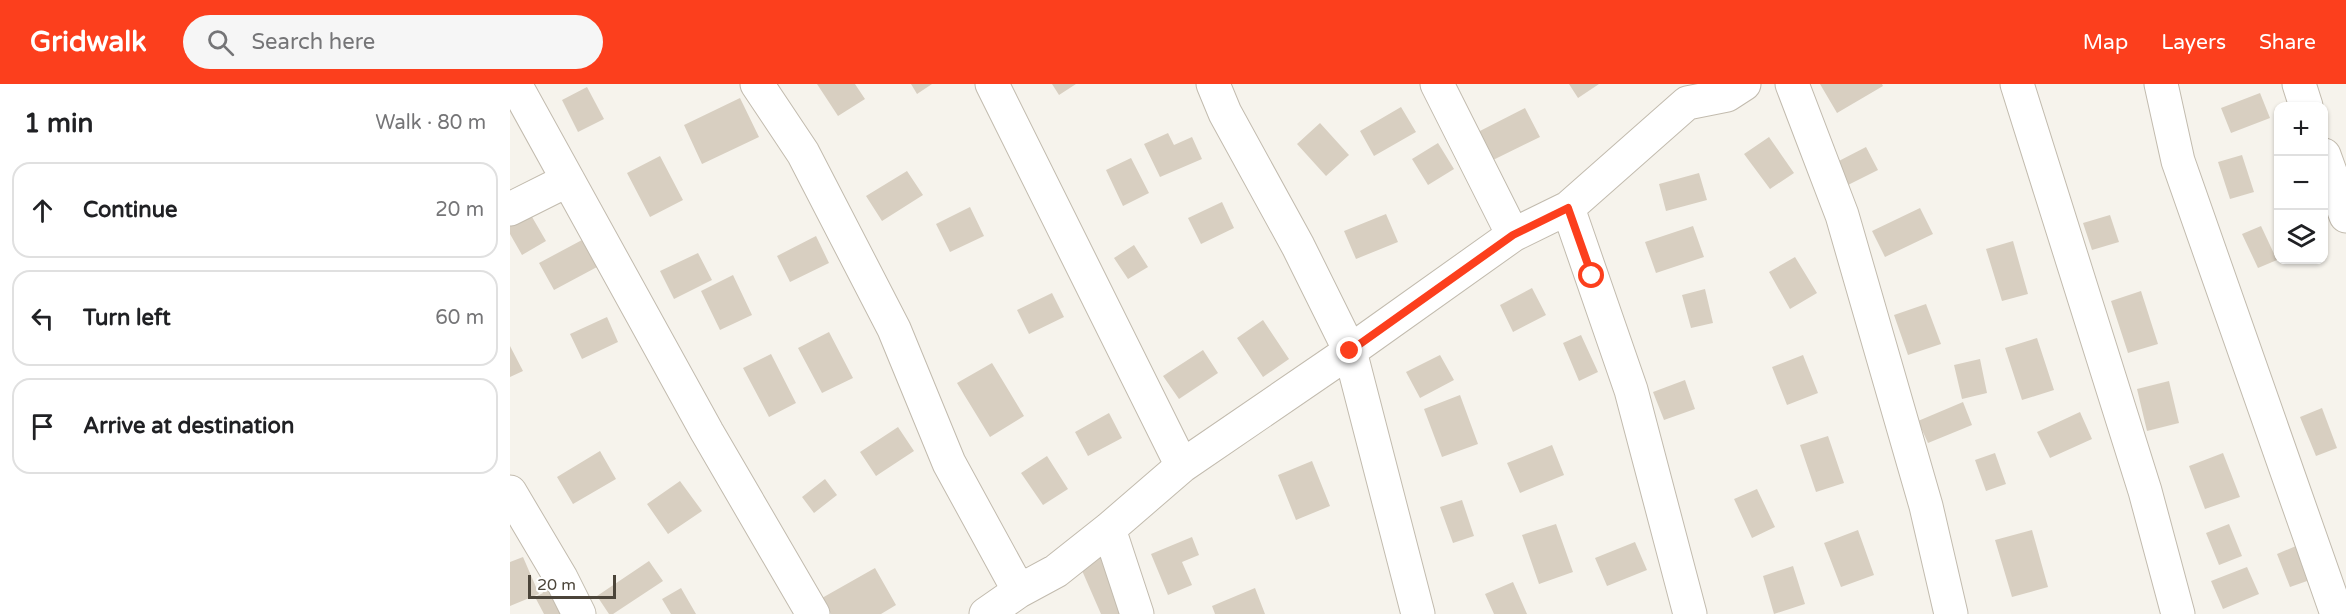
<!DOCTYPE html>
<html lang="en">
<head>
<meta charset="utf-8">
<style>
	body { margin:0; font-family:"Varela Round",sans-serif; background:#f6f6f6; color:#202124 }
	.controls { position:absolute; right:18px; top:18px; display:grid; overflow:hidden; border-radius:12px; box-shadow:0 2px 4px #0004 }
	.controls button { width:54px; height:54px; display:grid; place-items:center; padding:0; border:0; border-bottom:2px solid #e0e0e0; background:#fff; color:#202124; font:30px sans-serif }
	.scale { position:absolute; left:18px; bottom:15px; width:88px; box-sizing:border-box; padding-left:6px; border:3px solid #4b4439; border-top:0; font-size:16px; line-height:21px; white-space:nowrap; color:#4b4439; -webkit-text-stroke:4px #fff; paint-order:stroke }
	.stop { position:absolute; width:18px; height:18px; margin:-14px; border:4px solid #fc3f1d; border-radius:50%; background:#fff }
	.stop.end { background:#fc3f1d; border-color:#fff; box-shadow:0 2px 6px #0008 }
	.list { margin:0; padding:0; list-style:none }
	h2 { display:flex; justify-content:space-between; align-items:center; height:78px; margin:0; padding:0 24px; font-size:26px }
	h2 small { font-size:20px; font-weight:400; color:#757577 }
	.list li { display:grid; grid-template-columns:39px 1fr auto; gap:18px; align-items:center; box-sizing:border-box; height:96px; margin:0 12px 12px; padding:0 12px; border:2px solid #e0e0e0; border-radius:18px }
	.list b { display:block; font-size:22px; white-space:nowrap }
	.list em { font-size:20px; font-style:normal; color:#757577 }
	.icon { flex:none; width:33px; height:33px; fill:none; stroke:currentColor; stroke-width:2; stroke-linecap:round; stroke-linejoin:round }
	.map { position:relative; flex:none; width:1836px; height:530px; overflow:hidden }
	header { display:flex; align-items:center; gap:36px; box-sizing:border-box; height:84px; padding:0 30px; background:#fc3f1d; color:#fff }
	header strong { font-size:28px }
	nav { display:flex; gap:33px; margin-inline-start:auto; font-size:21px }
	.search { width:420px; height:54px; background:#f6f6f6; display:flex; align-items:center; gap:15px; box-sizing:border-box; padding:0 21px; border-radius:33px; color:#757577; font-size:22px }
	main { display:flex }
	aside { flex:1; background:#fff }
	.map>svg:first-child { display:block }
	.building { fill:#d8cfc1 }
	.lines { fill:none; stroke-linecap:round; stroke-linejoin:round }
	.minor-casing { stroke:#c2bbae; stroke-width:35 }
	.minor { stroke:#fff; stroke-width:33 }
	.route { stroke:#fc3f1d; stroke-width:8 }
</style>
</head>
<body>
<header>
<strong>Gridwalk</strong>
<div class="search"><svg class="icon" aria-label="search" viewBox="0 0 24 24"><circle cx="10" cy="10" r="6"/><path d="M15 15l6 6"/></svg>Search here</div>
<nav><a>Map</a><a>Layers</a><a>Share</a></nav>
</header>
<main>
<aside>
<h2>1 min<small>Walk · 80 m</small></h2>
<ul class="list">
<li><svg class="icon" aria-label="ahead" viewBox="0 0 24 24"><path d="M12 20V5M6 11l6-6 6 6"/></svg><div><b>Continue</b></div><em>20 m</em></li>
<li><svg class="icon" aria-label="left" viewBox="0 0 24 24"><path d="M17 20v-9H6M10 6l-5 5 5 5"/></svg><div><b>Turn left</b></div><em>60 m</em></li>
<li><svg class="icon" aria-label="arrive" viewBox="0 0 24 24"><path d="M6 21V4h12l-3 4 3 4H6"/></svg><div><b>Arrive at destination</b></div></li>
</ul>
</aside>
<div class="map">
<svg width="1836" height="530" viewBox="0 0 1836 530">
	<rect width="100%" height="100%" fill="#f6f3ec"/>
	<path class="building" d="M 307,0 L 345,0 L 355,15 L 328,32 Z
		M 401,0 L 422,0 L 407,10 Z
		M 542,0 L 566,0 L 549,11 Z
		M 1059,0 L 1089,0 L 1068,14 Z
		M 1310,0 L 1372,0 L 1373,2 L 1327,29 Z
		M 77,3 L 94,35 L 68,48 L 52,16 Z
		M 1750,9 L 1760,34 L 1721,49 L 1711,24 Z
		M 230,14 L 249,53 L 192,80 L 174,41 Z
		M 891,23 L 906,48 L 864,72 L 850,47 Z
		M 1015,24 L 1030,53 L 979,78 L 964,50 Z
		M 810,39 L 839,71 L 816,92 L 787,60 Z
		M 658,49 L 664,61 L 682,53 L 692,75 L 650,93 L 634,60 Z
		M 1259,53 L 1284,89 L 1260,105 L 1234,70 Z
		M 928,59 L 944,85 L 918,101 L 902,75 Z
		M 1356,63 L 1368,86 L 1334,103 L 1323,80 Z
		M 1732,71 L 1744,108 L 1720,115 L 1708,78 Z
		M 150,72 L 173,116 L 140,133 L 117,89 Z
		M 621,74 L 639,109 L 613,122 L 596,86 Z
		M 397,87 L 413,111 L 372,137 L 356,112 Z
		M 1189,89 L 1197,116 L 1156,127 L 1149,100 Z
		M 712,118 L 724,144 L 691,160 L 678,134 Z
		M 460,123 L 474,152 L 440,168 L 426,140 Z
		M 1410,124 L 1423,150 L 1375,173 L 1362,147 Z
		M 18,126 L 36,157 L 12,171 L 0,150 L 0,136 Z
		M 876,130 L 888,158 L 846,175 L 834,147 Z
		M 1600,131 L 1609,158 L 1582,166 L 1573,139 Z
		M 1183,142 L 1194,173 L 1146,189 L 1135,158 Z
		M 1751,142 L 1767,176 L 1748,184 L 1732,150 Z
		M 306,152 L 319,179 L 280,198 L 267,172 Z
		M 72,156 L 87,183 L 44,206 L 29,179 Z
		M 1503,157 L 1518,210 L 1492,217 L 1476,165 Z
		M 624,161 L 638,183 L 618,195 L 604,174 Z
		M 188,169 L 202,196 L 164,215 L 150,187 Z
		M 1285,173 L 1307,209 L 1280,225 L 1259,188 Z
		M 223,191 L 242,231 L 210,246 L 191,207 Z
		M 1022,204 L 1036,231 L 1003,248 L 990,221 Z
		M 1195,205 L 1203,239 L 1181,244 L 1172,211 Z
		M 1631,207 L 1648,260 L 1618,269 L 1601,217 Z
		M 542,209 L 554,233 L 519,250 L 507,226 Z
		M 1416,220 L 1431,260 L 1398,271 L 1384,231 Z
		M 97,233 L 108,258 L 72,275 L 60,250 Z
		M 753,236 L 779,275 L 753,293 L 727,254 Z
		M 319,248 L 343,294 L 312,309 L 288,264 Z
		M 1071,251 L 1088,288 L 1069,297 L 1053,259 Z
		M 1527,254 L 1544,306 L 1512,316 L 1495,264 Z
		M 0,262 L 13,287 L 0,293 Z
		M 693,266 L 708,289 L 669,315 L 653,292 Z
		M 261,270 L 286,319 L 259,333 L 233,284 Z
		M 930,271 L 944,296 L 910,314 L 896,288 Z
		M 1293,271 L 1308,309 L 1277,321 L 1262,283 Z
		M 1470,275 L 1477,309 L 1452,315 L 1444,281 Z
		M 482,279 L 514,332 L 480,353 L 447,299 Z
		M 1175,296 L 1185,325 L 1154,336 L 1143,308 Z
		M 1659,297 L 1669,339 L 1637,347 L 1627,305 Z
		M 950,311 L 968,360 L 932,373 L 914,325 Z
		M 1453,318 L 1462,341 L 1418,359 L 1408,337 Z
		M 1812,324 L 1827,364 L 1806,372 L 1790,333 Z
		M 1570,328 L 1582,355 L 1540,374 L 1527,348 Z
		M 599,329 L 612,354 L 578,372 L 565,348 Z
		M 388,343 L 404,367 L 366,392 L 350,368 Z
		M 1318,352 L 1334,399 L 1306,408 L 1290,361 Z
		M 1042,361 L 1054,391 L 1010,409 L 997,379 Z
		M 90,367 L 106,395 L 63,420 L 47,393 Z
		M 1485,369 L 1496,400 L 1476,407 L 1465,376 Z
		M 1713,369 L 1730,413 L 1695,425 L 1679,382 Z
		M 537,372 L 558,405 L 533,421 L 511,389 Z
		M 802,377 L 820,422 L 786,436 L 768,391 Z
		M 315,395 L 327,411 L 304,429 L 292,413 Z
		M 170,397 L 192,427 L 158,450 L 137,420 Z
		M 1247,405 L 1265,443 L 1242,454 L 1224,415 Z
		M 952,416 L 964,452 L 943,459 L 930,423 Z
		M 1046,440 L 1063,488 L 1029,500 L 1012,451 Z
		M 1719,440 L 1732,472 L 1709,481 L 1696,449 Z
		M 1348,446 L 1364,491 L 1331,503 L 1314,459 Z
		M 1522,446 L 1538,503 L 1502,513 L 1485,456 Z
		M 682,453 L 689,471 L 672,478 L 682,501 L 658,511 L 641,470 Z
		M 1125,458 L 1137,486 L 1097,502 L 1085,474 Z
		M 1786,462 L 1800,496 L 1780,503 L 1767,470 Z
		M 593,472 L 619,530 L 591,530 L 570,482 Z
		M 13,473 L 29,510 L 0,522 L 0,478 Z
		M 139,477 L 153,497 L 103,530 L 99,530 L 87,512 Z
		M 1283,482 L 1295,520 L 1264,530 L 1253,492 Z
		M 1737,483 L 1749,510 L 1713,525 L 1701,497 Z
		M 365,484 L 386,521 L 371,530 L 321,530 L 312,514 Z
		M 43,494 L 59,526 L 50,530 L 34,530 L 25,513 L 33,509 L 29,501 Z
		M 1003,498 L 1017,530 L 984,530 L 975,510 Z
		M 171,504 L 186,530 L 161,530 L 152,515 Z
		M 745,504 L 755,530 L 705,530 L 702,522 Z"/>
	<g class="lines">
		<defs>
			<path id="minor" d="M 5,0 L 197,348 L 303,530
				M 247,0 L 293,69 L 384,245 L 439,379 L 509,507
				M 482,0 L 672,382
				M 703,0 L 715,29 L 788,162 L 840,267 L 908,530
				M 927,0 L 1003,151
				M 1282,0 L 1332,131 L 1416,422 L 1441,530
				M 1507,0 L 1635,407 L 1668,530
				M 1651,0 L 1668,77 L 1827,530
				M 1789,0 L 1796,22
				M 1814,71 L 1836,132
				M 1058,124 L 1121,306 L 1180,530
				M 0,125 L 58,96
				M 0,408 L 51,494 L 69,530
				M 599,445 L 627,530
				M 476,530 L 509,507 L 546,487 L 599,445 L 672,382 L 840,267 L 1003,151 L 1058,124 L 1177,19 L 1217,11 L 1234,0"/>
		</defs>
		<use href="#minor" class="minor-casing"/>
		<use href="#minor" class="minor"/>
	</g>
	<g class="lines">
		<path class="route" d="M 840,267 L 1003,151 L 1058,124 L 1082,192"/>
	</g>
</svg>
<div class="controls">
<button>+</button>
<button>−</button>
<button><svg class="icon" aria-label="layers" viewBox="0 0 24 24"><path d="M12 4l9 5-9 5-9-5zM3 14l9 5 9-5"/></svg></button>
</div>
<div class="scale">20 m</div>
<div class="stop" style="left:1082px;top:192px"></div>
<div class="stop end" style="left:840px;top:267px"></div>
</div>
</main>
</body>
</html>
